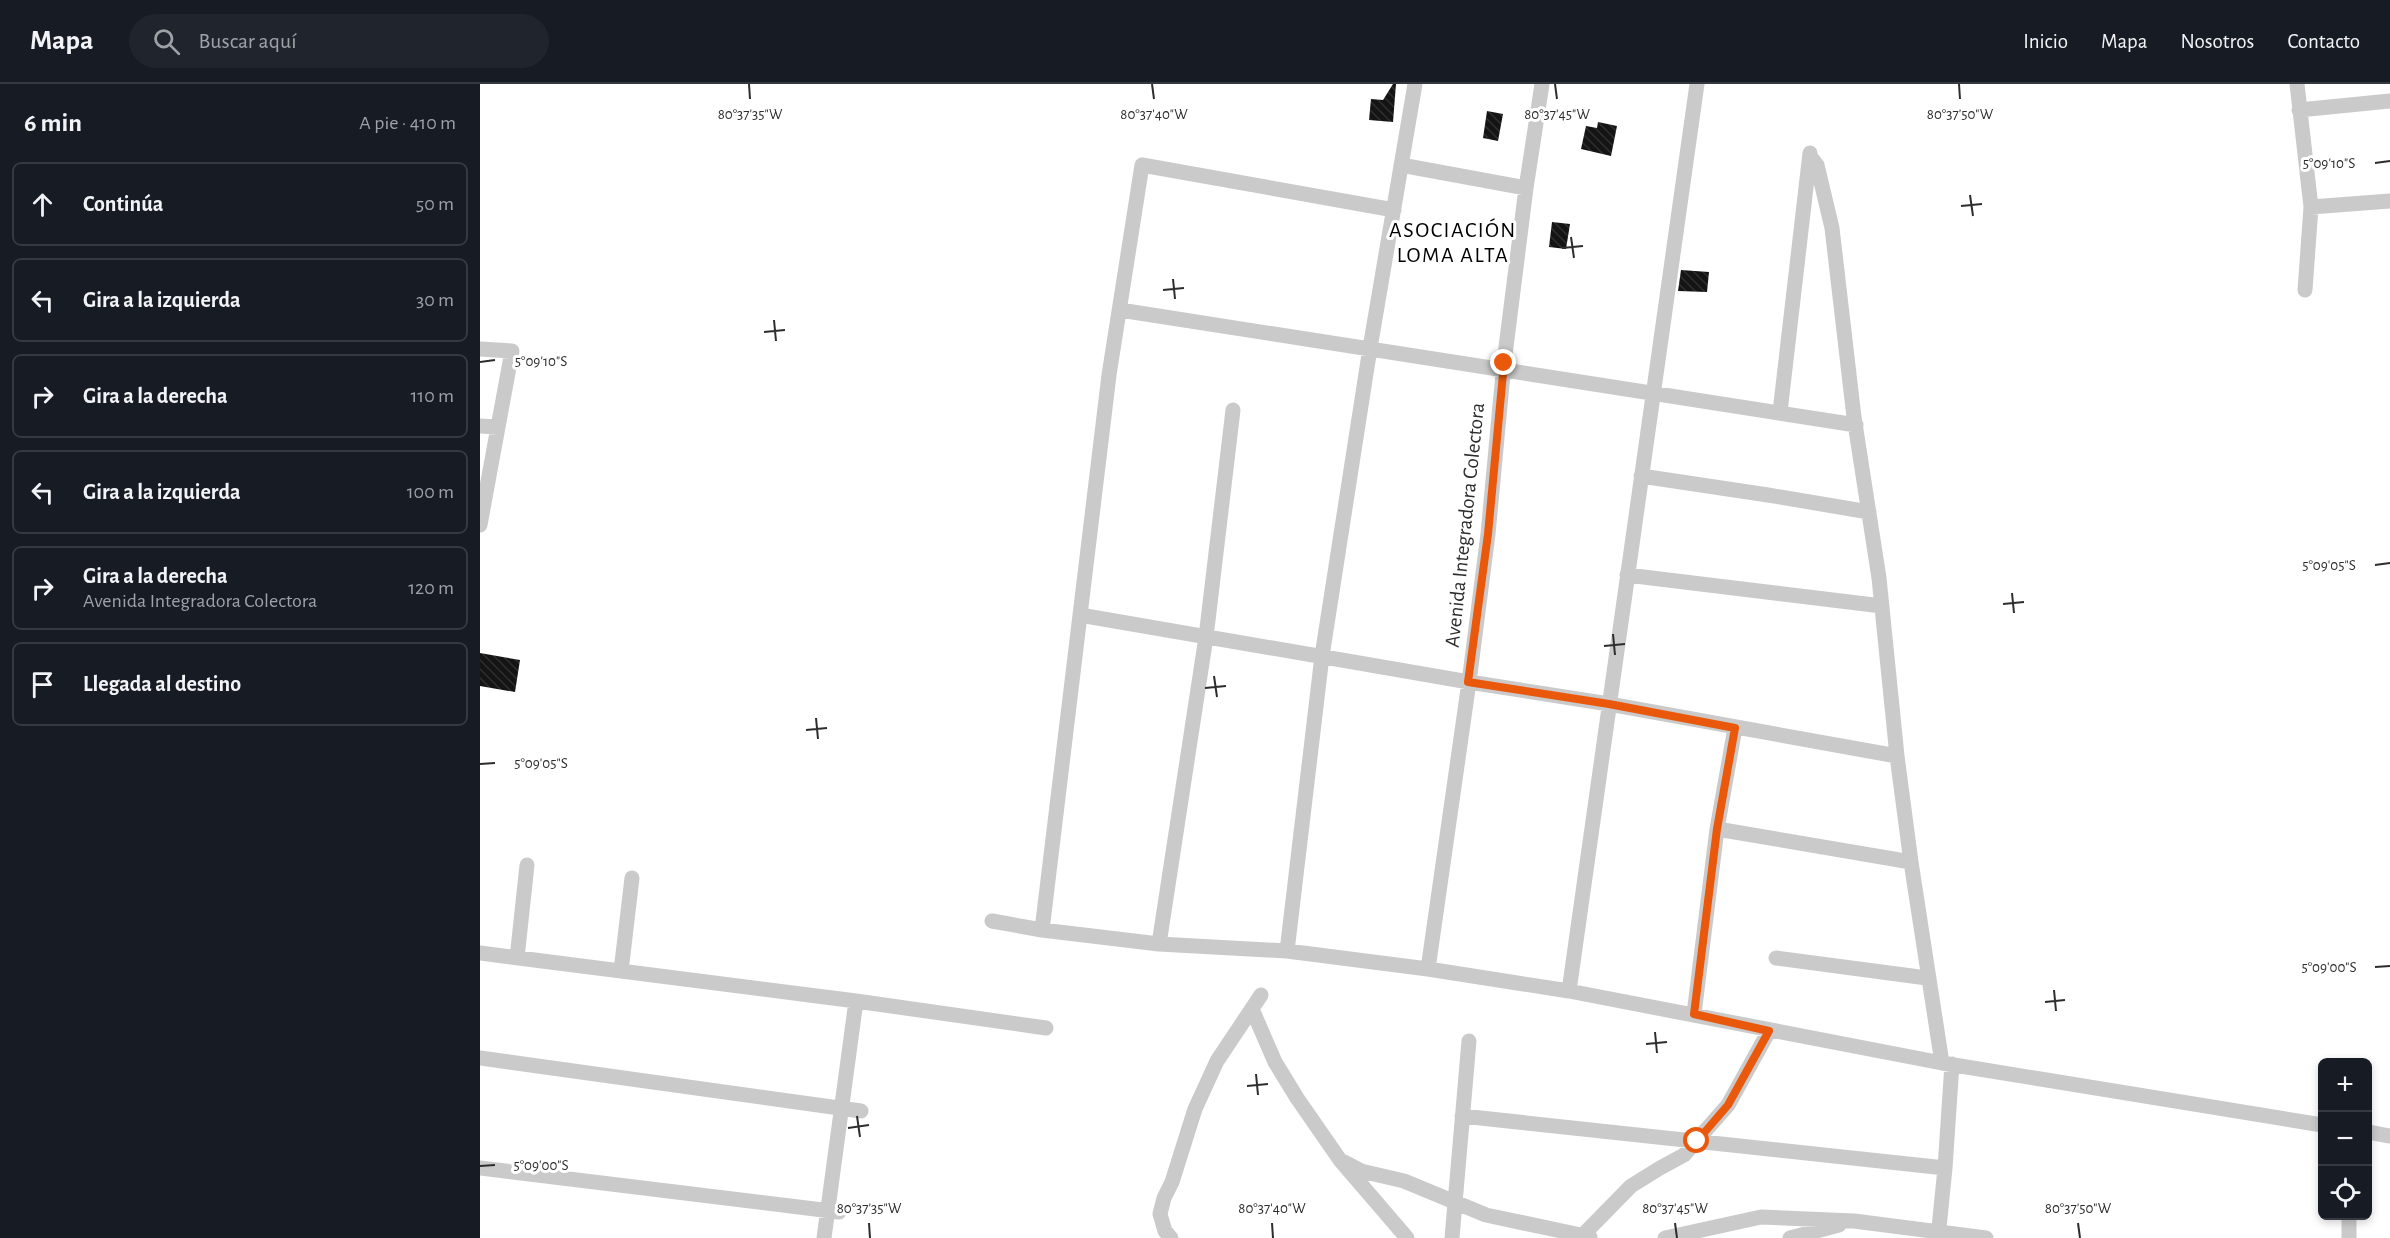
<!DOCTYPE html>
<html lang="es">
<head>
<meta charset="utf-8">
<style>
	body { margin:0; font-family:"Alegreya Sans",sans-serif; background:#20242c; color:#f1f3f6 }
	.controls { position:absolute; right:18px; bottom:18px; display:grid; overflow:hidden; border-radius:9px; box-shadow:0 3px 9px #0003 }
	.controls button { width:54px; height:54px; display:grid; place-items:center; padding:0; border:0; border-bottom:2px solid #363941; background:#171b24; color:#f1f3f6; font:30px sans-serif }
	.stop { position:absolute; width:18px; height:18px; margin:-14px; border:4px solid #ea580c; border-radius:50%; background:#fff }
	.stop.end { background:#ea580c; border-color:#fff; box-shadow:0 2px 6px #0008 }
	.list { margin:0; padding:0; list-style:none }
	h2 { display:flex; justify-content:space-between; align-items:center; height:78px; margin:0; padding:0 24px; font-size:26px }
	h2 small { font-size:20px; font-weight:400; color:#9ea1a6 }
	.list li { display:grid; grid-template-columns:39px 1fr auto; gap:18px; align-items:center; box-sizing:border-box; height:84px; margin:0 12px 12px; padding:0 12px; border:2px solid #363941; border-radius:9px }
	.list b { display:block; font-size:22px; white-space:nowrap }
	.list p { margin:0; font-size:20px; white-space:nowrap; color:#9ea1a6 }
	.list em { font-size:20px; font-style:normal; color:#9ea1a6 }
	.icon { flex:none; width:33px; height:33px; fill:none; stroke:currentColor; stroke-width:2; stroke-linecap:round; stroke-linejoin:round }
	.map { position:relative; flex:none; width:1910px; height:1154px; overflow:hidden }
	header { display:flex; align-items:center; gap:36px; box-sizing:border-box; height:84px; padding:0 30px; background:#171b24; border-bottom:2px solid #363941 }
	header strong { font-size:28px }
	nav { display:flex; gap:33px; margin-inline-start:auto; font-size:21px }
	.search { width:420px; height:54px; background:#20242c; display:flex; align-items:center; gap:15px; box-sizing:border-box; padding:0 21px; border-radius:33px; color:#9ea1a6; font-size:22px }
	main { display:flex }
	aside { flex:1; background:#171b24 }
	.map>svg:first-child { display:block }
	.building { fill:url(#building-back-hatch) }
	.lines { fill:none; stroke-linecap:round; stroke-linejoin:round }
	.street { stroke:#cacaca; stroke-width:15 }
	.route { stroke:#ea580c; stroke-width:8 }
	.ticks { fill:none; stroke:#2d2d2d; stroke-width:2 }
	.labels { text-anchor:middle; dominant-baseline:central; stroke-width:6; stroke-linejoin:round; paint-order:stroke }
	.street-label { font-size:21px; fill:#2d2d2d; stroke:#fff }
	.neighbourhood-label { font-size:22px; letter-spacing:1.5px; fill:#000; stroke:#fff }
	.ticks-label { font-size:15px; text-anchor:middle; fill:#2d2d2d; stroke:#fff; stroke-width:6; stroke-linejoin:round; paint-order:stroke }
</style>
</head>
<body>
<header>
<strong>Mapa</strong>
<div class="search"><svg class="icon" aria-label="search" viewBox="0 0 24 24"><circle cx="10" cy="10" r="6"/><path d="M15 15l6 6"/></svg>Buscar aquí</div>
<nav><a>Inicio</a><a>Mapa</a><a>Nosotros</a><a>Contacto</a></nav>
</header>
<main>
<aside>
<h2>6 min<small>A pie · 410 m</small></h2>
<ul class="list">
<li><svg class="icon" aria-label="ahead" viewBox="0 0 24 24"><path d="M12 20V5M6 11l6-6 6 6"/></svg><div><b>Continúa</b></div><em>50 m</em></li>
<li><svg class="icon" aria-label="left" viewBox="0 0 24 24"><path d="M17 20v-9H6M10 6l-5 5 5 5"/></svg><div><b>Gira a la izquierda</b></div><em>30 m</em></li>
<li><svg class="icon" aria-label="right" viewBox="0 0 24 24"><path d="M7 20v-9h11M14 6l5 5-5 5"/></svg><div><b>Gira a la derecha</b></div><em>110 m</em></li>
<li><svg class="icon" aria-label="left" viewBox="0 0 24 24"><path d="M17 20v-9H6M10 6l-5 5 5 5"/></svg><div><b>Gira a la izquierda</b></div><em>100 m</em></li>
<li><svg class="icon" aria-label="right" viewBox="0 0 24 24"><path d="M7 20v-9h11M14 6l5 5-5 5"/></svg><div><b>Gira a la derecha</b><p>Avenida Integradora Colectora</p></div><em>120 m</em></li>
<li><svg class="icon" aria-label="arrive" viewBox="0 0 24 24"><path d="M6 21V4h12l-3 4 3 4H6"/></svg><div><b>Llegada al destino</b></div></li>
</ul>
</aside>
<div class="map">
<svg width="1910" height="1154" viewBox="0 0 1910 1154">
	<defs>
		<pattern id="building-back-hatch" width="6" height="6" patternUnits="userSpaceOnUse" patternTransform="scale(1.5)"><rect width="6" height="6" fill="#141414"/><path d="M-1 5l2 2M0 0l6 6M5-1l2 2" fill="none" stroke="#2e2e2e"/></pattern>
	</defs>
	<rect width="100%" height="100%" fill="#fff"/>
	<path class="building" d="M 913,0 L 916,0 L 913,38 L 889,36 L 891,15 L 903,16 Z
		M 1007,27 L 1023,30 L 1018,57 L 1003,54 Z
		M 1118,38 L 1137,42 L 1131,72 L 1101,65 L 1106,42 L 1117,44 Z
		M 1072,138 L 1090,140 L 1086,165 L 1069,163 Z
		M 1201,186 L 1229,188 L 1227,208 L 1198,207 Z
		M 0,569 L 40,576 L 35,608 L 0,602 Z"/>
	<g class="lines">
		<path class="street" d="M 1817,0 L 1831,123 L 1825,206
			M 1819,26 L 1910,17
			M 1330,72 L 1337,81 L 1352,144 L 1374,333 L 1399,494 L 1417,672 L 1431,778 L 1462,979
			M 921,81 L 1046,104
			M 1831,123 L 1910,117
			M 640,226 L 1376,341
			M 0,265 L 32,267 L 0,441
			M 1300,328 L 1330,69
			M 0,342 L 18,343
			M 1161,392 L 1288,411 L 1389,428
			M 1147,491 L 1402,522
			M 600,531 L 989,598 L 1129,620 L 1417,672
			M 1237,745 L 1431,778
			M 512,837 L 562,846 L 679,860 L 807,867 L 948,885 L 1089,907 L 1462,979 L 1842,1041
			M 562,846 L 629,291 L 662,81 L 914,126
			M 679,860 L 726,553 L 753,326
			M 807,867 L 842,572 L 890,264 L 935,0
			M 0,869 L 376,917 L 566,944
			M 37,874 L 47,781
			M 1296,874 L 1447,894
			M 948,885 L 989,598 L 1008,450 L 1024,279 L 1046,104 L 1062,0
			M 141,887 L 152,794
			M 1089,907 L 1217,0
			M 772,925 L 795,978 L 817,1014 L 860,1076 L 927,1154
			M 1214,930 L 1237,745 L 1255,644
			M 0,974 L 381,1027
			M 982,1032 L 1465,1084
			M 1888,1048 L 1910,1052
			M 864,1078 L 881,1087 L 924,1097 L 1006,1131 L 1110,1153
			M 0,1084 L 359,1128
			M 344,1154 L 376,917
			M 691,1154 L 685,1147 L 680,1130 L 684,1114 L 692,1098 L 715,1025 L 737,977 L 781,911
			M 972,1154 L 989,957
			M 1100,1154 L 1151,1102 L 1180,1084 L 1204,1071 L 1248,1021 L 1289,947
			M 1185,1154 L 1281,1133 L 1374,1137 L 1506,1154
			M 1310,1154 L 1359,1141
			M 1458,1154 L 1465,1084 L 1472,980
			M 1869,1154 L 1869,1132"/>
	</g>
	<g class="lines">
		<path class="route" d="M 1024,279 L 1008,450 L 988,598 L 1129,620 L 1255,644 L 1237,745 L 1214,930 L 1289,947 L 1248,1021 L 1217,1057"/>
	</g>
	<path class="ticks" d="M 269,0 L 270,15M 672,0 L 674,15M 1075,0 L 1077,15M 1479,0 L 1480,15M 1895,79 L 1910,77M 1490,111 L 1493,132M 1481,122 L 1502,120M 1091,153 L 1094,174M 1082,164 L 1103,162M 693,195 L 695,215M 683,206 L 704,204M 294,236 L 296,257M 284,248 L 305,246M 0,278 L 15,276M 1895,481 L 1910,479M 1532,509 L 1534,529M 1523,520 L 1544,518M 1133,550 L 1135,571M 1124,562 L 1145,560M 734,592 L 737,613M 725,604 L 746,602M 336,634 L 338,655M 326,646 L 347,644M 0,680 L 15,679M 1895,883 L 1910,882M 1574,906 L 1576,927M 1565,918 L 1585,916M 1175,948 L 1177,969M 1166,960 L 1187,958M 776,990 L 778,1011M 767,1002 L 788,1000M 377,1032 L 380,1053M 368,1044 L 389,1041M 0,1082 L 15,1081M 389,1139 L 390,1154M 792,1139 L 793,1154M 1195,1139 L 1197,1154M 1598,1139 L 1600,1154"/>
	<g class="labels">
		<g class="street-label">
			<text transform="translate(985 441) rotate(-84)">Avenida Integradora Colectora</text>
		</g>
		<g class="neighbourhood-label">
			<text x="973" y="146">ASOCIACIÓN<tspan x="973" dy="25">LOMA ALTA</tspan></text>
		</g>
	</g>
	<g class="ticks-label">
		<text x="270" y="35">80°37'35"W</text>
		<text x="674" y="35">80°37'40"W</text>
		<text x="1077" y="35">80°37'45"W</text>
		<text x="1480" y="35">80°37'50"W</text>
		<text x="1849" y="84">5°09'10"S</text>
		<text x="61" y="282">5°09'10"S</text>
		<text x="1849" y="486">5°09'05"S</text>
		<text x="61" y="684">5°09'05"S</text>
		<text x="1849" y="888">5°09'00"S</text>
		<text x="61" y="1086">5°09'00"S</text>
		<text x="389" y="1129">80°37'35"W</text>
		<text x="792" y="1129">80°37'40"W</text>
		<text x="1195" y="1129">80°37'45"W</text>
		<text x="1598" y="1129">80°37'50"W</text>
	</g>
</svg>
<div class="controls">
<button>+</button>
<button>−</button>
<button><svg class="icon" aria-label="locate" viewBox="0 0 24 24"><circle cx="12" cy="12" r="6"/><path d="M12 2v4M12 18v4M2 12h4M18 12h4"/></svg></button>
</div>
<div class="stop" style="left:1217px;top:1057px"></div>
<div class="stop end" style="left:1024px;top:279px"></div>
</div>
</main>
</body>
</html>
